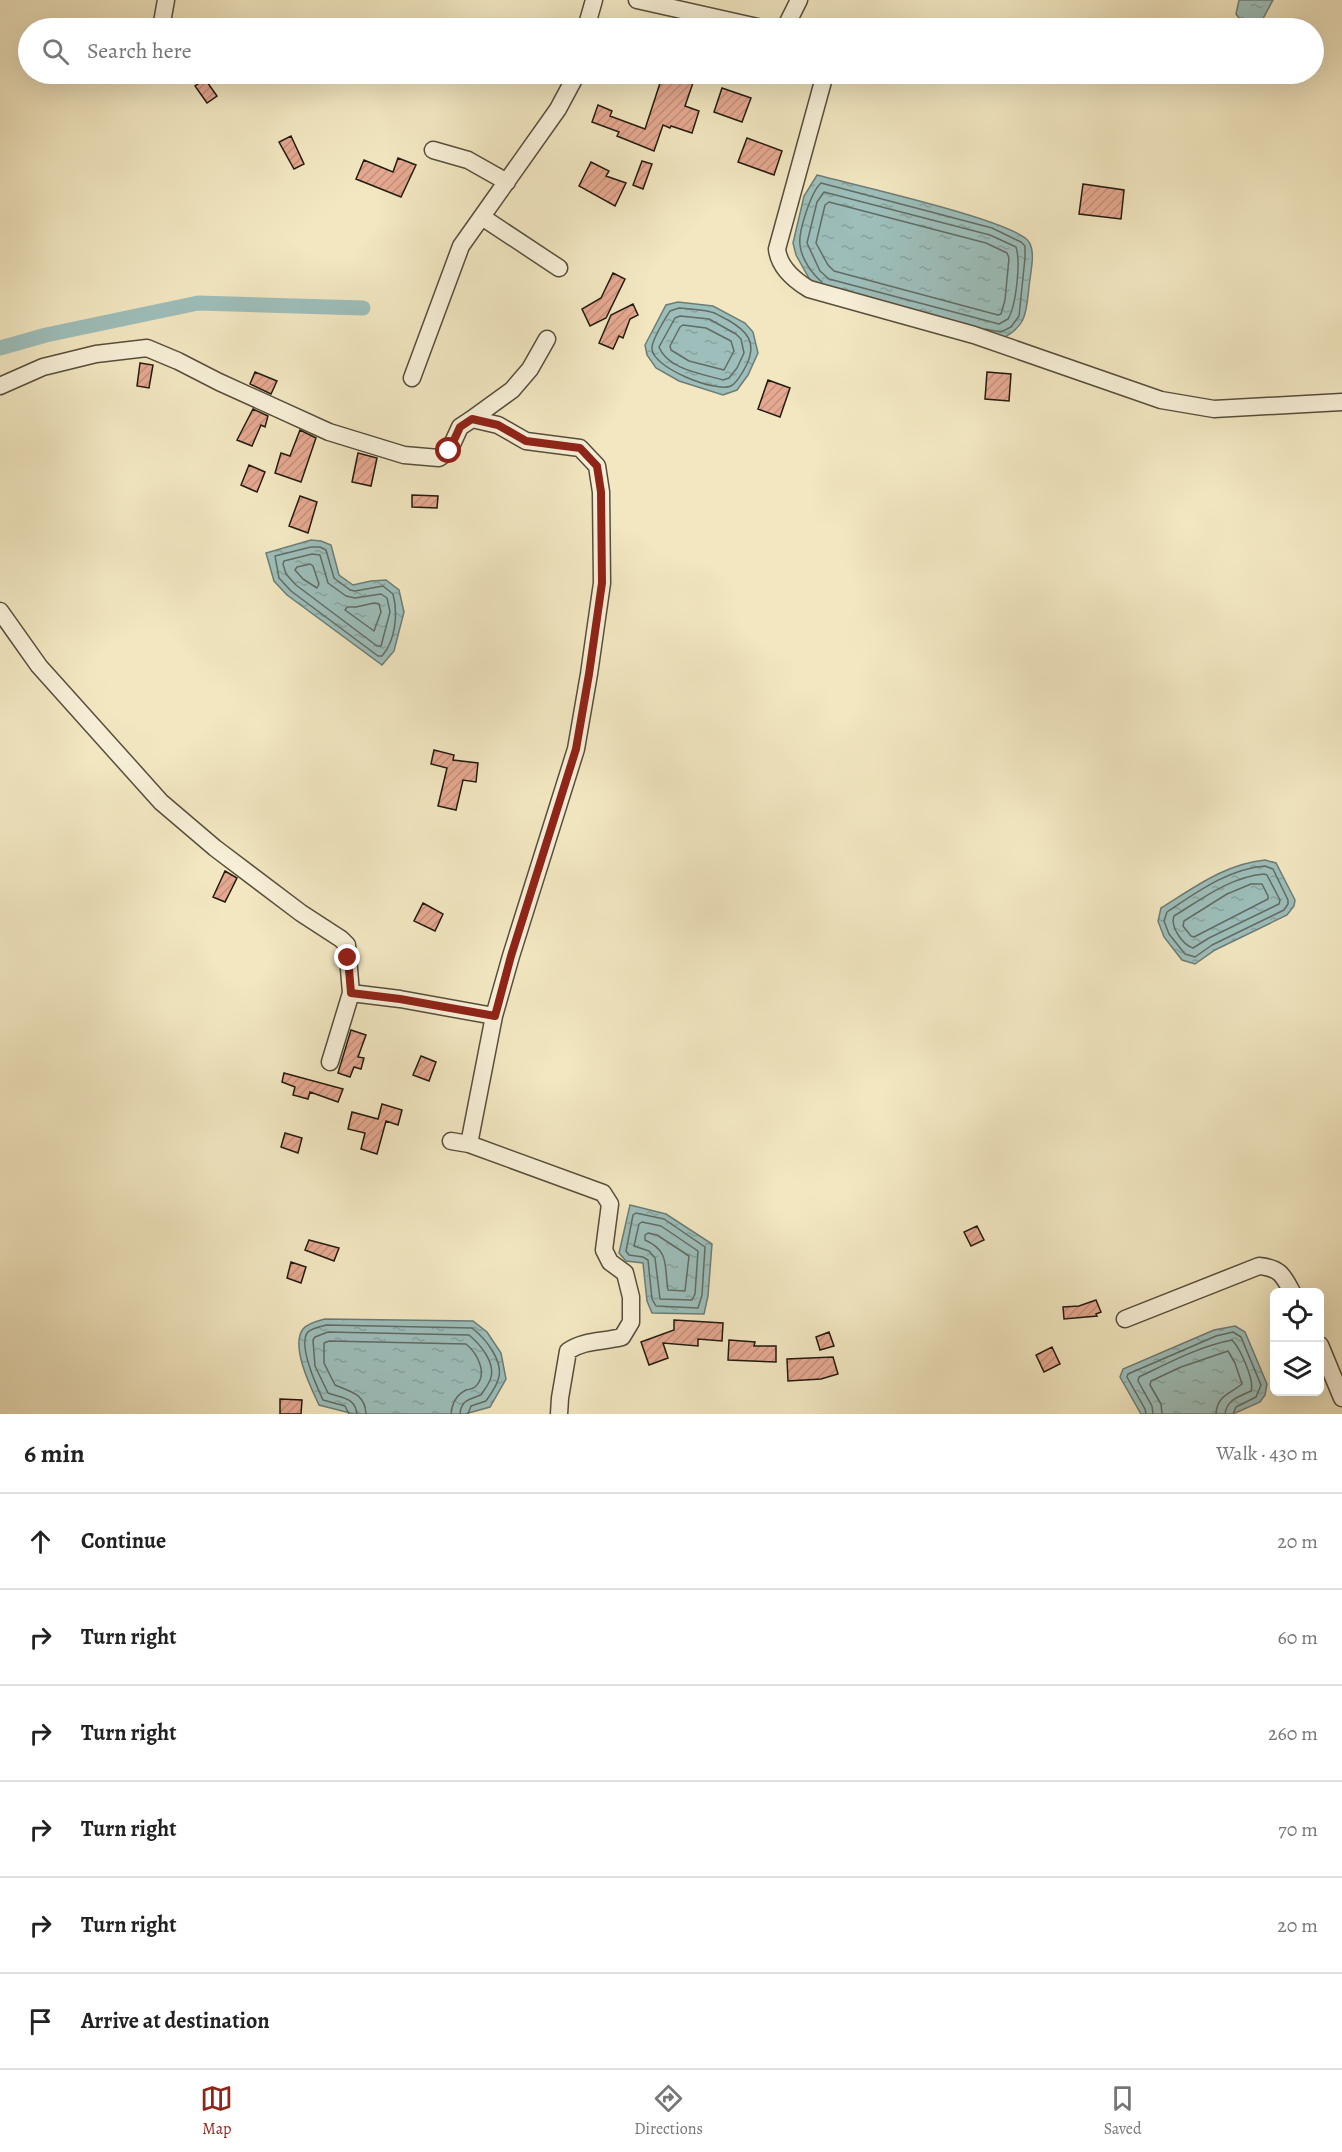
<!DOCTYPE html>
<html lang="en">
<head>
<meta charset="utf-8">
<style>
	body { margin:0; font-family:Alegreya,serif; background:#f6f6f6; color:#222 }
	.controls { position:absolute; right:18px; bottom:18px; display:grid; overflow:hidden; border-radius:9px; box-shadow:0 6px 24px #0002 }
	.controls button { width:54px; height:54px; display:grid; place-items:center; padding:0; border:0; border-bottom:2px solid #e0e0e0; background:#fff; color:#222; font:30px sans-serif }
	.stop { position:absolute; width:18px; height:18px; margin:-14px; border:4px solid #8f2418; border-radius:50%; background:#fff }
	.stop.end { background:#8f2418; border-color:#fff; box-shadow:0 2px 6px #0008 }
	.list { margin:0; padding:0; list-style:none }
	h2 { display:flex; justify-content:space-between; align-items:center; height:78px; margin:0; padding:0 24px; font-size:26px }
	h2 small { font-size:20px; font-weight:400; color:#767676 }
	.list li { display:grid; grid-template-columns:39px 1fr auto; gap:18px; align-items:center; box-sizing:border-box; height:96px; padding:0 24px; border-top:2px solid #e0e0e0 }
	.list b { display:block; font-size:22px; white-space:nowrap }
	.list em { font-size:20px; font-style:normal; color:#767676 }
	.icon { flex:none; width:33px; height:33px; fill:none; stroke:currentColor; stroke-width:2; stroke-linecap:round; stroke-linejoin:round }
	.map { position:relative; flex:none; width:1342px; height:1414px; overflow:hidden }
	.search { position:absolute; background:#fff; box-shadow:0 6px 24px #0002; left:18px; right:18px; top:18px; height:66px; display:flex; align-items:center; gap:15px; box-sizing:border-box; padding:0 21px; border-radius:33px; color:#767676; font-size:22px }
	.sheet { height:654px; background:#fff }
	nav { display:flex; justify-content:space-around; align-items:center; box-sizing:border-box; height:84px; border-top:2px solid #e0e0e0; background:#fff; font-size:16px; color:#767676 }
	nav a { display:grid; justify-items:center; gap:3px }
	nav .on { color:#8f2418 }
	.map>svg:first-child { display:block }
	.water { fill:url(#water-ripples); stroke:#6c7d76; stroke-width:1.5 }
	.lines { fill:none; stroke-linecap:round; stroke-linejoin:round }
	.shore { stroke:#606c64; stroke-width:1.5 }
	.canal { stroke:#9dbeba; stroke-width:15 }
	.building { fill:url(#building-hatch); stroke:#231b0f; stroke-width:1.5 }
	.minor-casing { stroke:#574e3c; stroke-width:19 }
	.minor { stroke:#f7efd7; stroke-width:16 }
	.route { stroke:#8f2418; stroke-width:8 }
</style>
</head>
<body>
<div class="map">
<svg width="1342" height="1414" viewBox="0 0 1342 1414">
	<defs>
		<pattern id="water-ripples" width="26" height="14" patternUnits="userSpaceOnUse" patternTransform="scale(1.5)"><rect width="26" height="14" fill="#9dbeba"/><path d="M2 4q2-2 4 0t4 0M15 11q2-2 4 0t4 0" fill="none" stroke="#87a39f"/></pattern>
		<pattern id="building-hatch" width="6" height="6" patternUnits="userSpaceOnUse" patternTransform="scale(1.5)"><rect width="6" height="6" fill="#e5a890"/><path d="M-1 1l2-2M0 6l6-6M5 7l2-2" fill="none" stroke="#c4907b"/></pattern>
	</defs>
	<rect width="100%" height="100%" fill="#f2e7c1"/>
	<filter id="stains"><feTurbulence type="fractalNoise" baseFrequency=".00333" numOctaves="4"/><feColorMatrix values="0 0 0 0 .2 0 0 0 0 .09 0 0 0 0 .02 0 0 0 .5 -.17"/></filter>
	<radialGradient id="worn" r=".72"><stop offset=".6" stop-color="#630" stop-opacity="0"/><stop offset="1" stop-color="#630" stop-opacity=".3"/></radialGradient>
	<path class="water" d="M 1239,0 L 1273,0 L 1260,24 C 1249,25 1243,24 1236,14 Z
		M 817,175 C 850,184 1017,221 1029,242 C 1036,253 1030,274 1029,287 C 1026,313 1027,326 1001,339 L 823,292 L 810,280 L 796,255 L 793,243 L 804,196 Z
		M 678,302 L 713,306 L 745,323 L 753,332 L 758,353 L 748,375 L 737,390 L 723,395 L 679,381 L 656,368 L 647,355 L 645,345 L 666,305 Z
		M 311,540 L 321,541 L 331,545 L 339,575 L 353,585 L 371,581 L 386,580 L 399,590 L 404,612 L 394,651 L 382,665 L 287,595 L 274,581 L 266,553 Z
		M 1265,860 L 1276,863 L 1295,900 L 1294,906 L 1287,915 L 1215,950 L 1195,964 L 1182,960 L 1164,937 L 1158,921 L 1161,908 C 1195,887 1225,864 1265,860 Z
		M 630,1205 L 666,1214 L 712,1244 L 708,1296 L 704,1314 L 652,1313 L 647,1301 L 643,1263 L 626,1261 L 619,1253 Z
		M 325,1319 L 473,1321 L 487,1332 L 501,1353 L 506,1379 L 490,1407 L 465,1414 L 354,1414 L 319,1405 C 311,1388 290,1346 303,1329 C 308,1323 318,1321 325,1319 Z
		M 1235,1326 L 1245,1332 L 1267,1384 L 1265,1395 L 1260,1402 L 1233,1414 L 1141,1414 L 1120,1377 L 1123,1369 L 1214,1330 Z"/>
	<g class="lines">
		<path class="shore" d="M 824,192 L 990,235 L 1016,247 C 1021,262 1016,306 1008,319 L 999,324 L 829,279 L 820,271 L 807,243 L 817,202 Z
			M 829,202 L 986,243 L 1007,253 L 1009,258 L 1005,300 L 1001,314 L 998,315 L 834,271 L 828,265 L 816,243 L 825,205 Z
			M 822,282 C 812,274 801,258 800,245 C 798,232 811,192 821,183 L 992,228 L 1021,242 L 1025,246 L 1025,258 L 1019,316 L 1011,327 L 1001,332 L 985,329
			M 679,308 C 689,309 702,309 711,312 C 717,313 722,318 728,320 C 747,331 757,342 747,364 C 743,372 738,382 731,386 C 716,393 653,368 652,349 C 651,341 665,319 670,311 Z
			M 680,316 L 709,319 L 736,334 L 741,339 L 744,353 L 737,368 L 729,378 L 723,380 C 703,374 667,369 659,347 L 675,318 Z
			M 683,325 L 706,328 L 731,341 L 734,351 L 724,370 L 689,361 L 671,350 L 670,346 L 680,327 Z
			M 311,547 L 320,547 L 326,550 L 334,578 L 350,590 L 355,591 L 383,586 L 393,594 C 398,613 396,640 382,656 L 378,656 L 291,591 L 279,578 L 275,556 Z
			M 312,554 L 320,555 L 328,583 L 346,596 L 355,598 L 381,594 L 387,598 L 390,612 L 381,646 L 377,646 L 296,585 L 286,574 L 283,564 L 284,561 Z
			M 310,564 L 313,566 L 319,584 L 317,588 L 303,579 L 295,570 L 297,567 Z
			M 374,603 L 379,604 L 381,612 L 374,631 L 345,610 L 347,607 L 356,607 Z
			M 1265,866 L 1273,869 L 1288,900 L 1288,904 L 1284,910 L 1212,945 L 1195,957 L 1185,954 L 1169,934 L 1164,921 L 1167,912 C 1197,892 1228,869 1265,866 Z
			M 1264,874 L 1267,875 L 1280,900 L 1279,904 L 1209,938 L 1193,948 C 1183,945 1170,927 1174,916 C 1202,899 1230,877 1264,874 Z
			M 1251,884 L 1262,884 L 1268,896 L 1268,899 L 1194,937 L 1191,936 L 1183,926 L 1184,921 L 1227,894 Z
			M 636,1213 L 664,1219 L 705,1247 L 702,1295 L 698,1308 L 656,1306 L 652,1299 L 648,1260 L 643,1257 L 629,1255 L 626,1251 L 633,1215 Z
			M 642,1222 L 661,1226 L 698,1251 L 695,1294 L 692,1300 L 660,1299 L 655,1258 L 649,1251 L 634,1246 L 639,1224 Z
			M 648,1233 L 657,1235 L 689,1256 L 685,1291 L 668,1290 C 664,1266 670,1251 645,1240 L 645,1235 Z
			M 349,1414 L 345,1406 L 323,1400 C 317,1387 297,1344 308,1332 C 312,1328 320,1327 326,1325 L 472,1328 C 485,1338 505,1362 498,1380 C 496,1387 490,1395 486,1401 L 471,1406 L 468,1414
			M 357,1414 C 355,1397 341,1398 328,1393 L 315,1366 L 313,1340 L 315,1337 L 328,1332 L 469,1335 C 480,1344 495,1362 491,1377 C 490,1383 484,1390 481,1395 C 470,1399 461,1400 460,1414
			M 366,1414 C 365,1393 350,1392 335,1385 L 324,1363 L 324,1343 L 329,1341 L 466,1344 C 477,1353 489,1374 475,1387 C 474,1388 468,1390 466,1390 C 456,1395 452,1403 451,1414
			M 1146,1414 L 1145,1409 L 1127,1377 L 1128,1374 L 1216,1336 L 1233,1332 L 1241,1337 L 1261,1385 L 1256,1397 L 1236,1407 L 1233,1414
			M 1153,1414 L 1152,1406 L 1138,1381 L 1139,1377 C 1168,1363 1200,1346 1232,1340 C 1240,1348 1255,1381 1251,1391 C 1239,1397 1227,1399 1225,1414
			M 1162,1414 L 1161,1404 L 1150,1385 L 1151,1381 L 1181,1367 L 1228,1351 L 1235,1363 L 1242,1384 C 1230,1394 1217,1395 1216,1414"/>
		<path class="canal" d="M 0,348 L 46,335 L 198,303 L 363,308"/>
	</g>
	<path class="building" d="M 663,74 L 696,74 L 685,106 L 699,111 L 692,133 L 671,126 L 670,128 L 663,125 L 654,151 L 617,136 L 619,132 L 592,122 L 598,105 L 612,111 L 610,116 L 645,129 Z
		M 205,79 L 217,96 L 207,103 L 195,86 Z
		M 722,88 L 751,98 L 742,122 L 714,112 Z
		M 291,136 L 304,164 L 294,169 L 279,142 Z
		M 747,138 L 782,151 L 774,175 L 738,162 Z
		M 398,158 L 416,165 L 401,197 L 356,179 L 364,160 L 393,172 Z
		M 642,161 L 652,164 L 643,189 L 633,185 Z
		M 591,162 L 609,171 L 606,176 L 626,183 L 615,206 L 579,186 Z
		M 1083,184 L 1124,190 L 1121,219 L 1079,214 Z
		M 613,273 L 625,279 L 606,318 L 590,326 L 582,309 L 601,298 Z
		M 633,304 L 638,315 L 630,319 L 623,338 L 619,336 L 613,349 L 599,343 L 611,315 Z
		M 140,363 L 153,365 L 149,388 L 137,386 Z
		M 255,372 L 277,381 L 271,394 L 250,384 Z
		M 987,372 L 1011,374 L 1009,401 L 985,399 Z
		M 768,380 L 790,388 L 780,417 L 758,409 Z
		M 253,409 L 268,416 L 265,427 L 261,425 L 252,446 L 237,440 Z
		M 300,430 L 316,438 L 301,482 L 275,473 L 281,453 L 290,456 Z
		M 358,453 L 377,458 L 371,486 L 352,482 Z
		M 249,465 L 265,472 L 257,492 L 241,485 Z
		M 412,495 L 438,496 L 437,508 L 412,507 Z
		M 300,496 L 317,502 L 308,533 L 289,526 Z
		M 434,750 L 454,755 L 453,760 L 478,763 L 476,782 L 463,780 L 456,810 L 438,806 L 447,768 L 431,764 Z
		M 225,871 L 237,878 L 225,902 L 213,897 Z
		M 423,903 L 443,914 L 435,931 L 414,921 Z
		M 351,1030 L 366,1035 L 358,1057 L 364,1058 L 361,1069 L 354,1067 L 350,1077 L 338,1073 Z
		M 421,1056 L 436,1062 L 429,1081 L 413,1075 Z
		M 284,1073 L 343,1089 L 338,1102 L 310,1092 L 308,1099 L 293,1095 L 295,1087 L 282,1082 Z
		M 382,1104 L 402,1110 L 398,1125 L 386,1121 L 377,1154 L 361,1149 L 365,1133 L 348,1129 L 352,1112 L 378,1119 Z
		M 285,1133 L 302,1138 L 298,1153 L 281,1147 Z
		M 977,1226 L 984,1240 L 971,1246 L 964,1232 Z
		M 309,1240 L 339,1248 L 334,1261 L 305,1250 Z
		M 291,1262 L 306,1267 L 301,1283 L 287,1278 Z
		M 1096,1300 L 1101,1312 L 1096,1314 L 1097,1316 L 1064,1319 L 1063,1307 L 1079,1306 Z
		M 674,1320 L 723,1323 L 722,1341 L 698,1339 L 698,1346 L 663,1343 L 668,1358 L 649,1365 L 641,1342 L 674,1330 Z
		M 829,1332 L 834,1346 L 820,1350 L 816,1337 Z
		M 729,1340 L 755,1342 L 754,1346 L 776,1346 L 776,1362 L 728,1360 Z
		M 1052,1347 L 1060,1364 L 1044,1372 L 1036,1355 Z
		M 833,1357 L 838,1374 L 821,1379 L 788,1381 L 787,1359 Z
		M 280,1399 L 302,1400 L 301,1414 L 280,1414 Z"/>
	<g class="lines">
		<defs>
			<path id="minor" d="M 637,0 L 762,28
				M 161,28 L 166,0
				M 586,28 L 594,0
				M 785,28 L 799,0
				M 825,74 L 777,249 C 779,267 794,280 809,289 L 974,335 L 1161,400 L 1214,409 L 1342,402
				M 433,150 L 468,160 L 507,182
				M 482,217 L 559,268
				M 412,378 L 461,246 L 558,109 L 573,81 L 575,74
				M 0,386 L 43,367 L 96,354 L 147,348 L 178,361 L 219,382 L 329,432 L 404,455 L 439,458 L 449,451 L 460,427 L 472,419 L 498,425 L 526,441 L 580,448 L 597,466 L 601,492 L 602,583 L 589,674 L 576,749 L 511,956 L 494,1016
				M 472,419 L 512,390 L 530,369 L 547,339
				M 0,611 L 39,666 L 161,802 L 215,848 L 301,913 L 341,939 L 347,945 L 351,993 L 330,1062
				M 351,993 L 400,999 L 494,1016 L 469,1144 L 451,1141
				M 469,1144 L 603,1193 L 610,1204 L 604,1250 L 610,1262 L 625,1273 L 631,1297 L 631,1322 L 622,1337 C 603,1342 584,1340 568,1351 L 560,1398 L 559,1414
				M 1125,1319 L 1259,1266 C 1280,1268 1283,1275 1292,1292
				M 1320,1345 L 1342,1398"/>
		</defs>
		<use href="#minor" class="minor-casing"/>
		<use href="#minor" class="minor"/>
	</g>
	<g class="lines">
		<path class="route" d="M 348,958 L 351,993 L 400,999 L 495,1016 L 511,956 L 576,749 L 589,674 L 602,583 L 601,492 L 597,466 L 580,448 L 526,441 L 498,425 L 472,419 L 460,427 L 449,451"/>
	</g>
	<rect width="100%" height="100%" filter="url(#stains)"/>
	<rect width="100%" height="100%" fill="url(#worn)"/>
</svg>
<div class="controls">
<button><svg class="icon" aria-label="locate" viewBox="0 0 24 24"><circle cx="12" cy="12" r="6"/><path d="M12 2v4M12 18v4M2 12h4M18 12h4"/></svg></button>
<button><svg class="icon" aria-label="layers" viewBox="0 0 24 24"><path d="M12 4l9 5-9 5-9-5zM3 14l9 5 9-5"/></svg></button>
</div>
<div class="stop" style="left:449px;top:451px"></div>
<div class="stop end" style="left:348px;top:958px"></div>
<div class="search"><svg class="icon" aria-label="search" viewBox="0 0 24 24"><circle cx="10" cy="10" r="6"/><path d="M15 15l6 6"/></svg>Search here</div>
</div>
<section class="sheet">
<h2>6 min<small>Walk · 430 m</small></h2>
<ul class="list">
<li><svg class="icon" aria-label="ahead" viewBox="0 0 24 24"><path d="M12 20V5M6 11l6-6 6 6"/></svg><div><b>Continue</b></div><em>20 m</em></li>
<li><svg class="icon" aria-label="right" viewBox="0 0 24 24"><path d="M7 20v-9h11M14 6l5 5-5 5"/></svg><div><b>Turn right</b></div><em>60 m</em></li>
<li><svg class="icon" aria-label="right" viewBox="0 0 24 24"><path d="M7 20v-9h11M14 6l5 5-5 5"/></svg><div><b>Turn right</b></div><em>260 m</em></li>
<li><svg class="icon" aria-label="right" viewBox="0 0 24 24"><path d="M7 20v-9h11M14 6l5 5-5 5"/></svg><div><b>Turn right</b></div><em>70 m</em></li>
<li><svg class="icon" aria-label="right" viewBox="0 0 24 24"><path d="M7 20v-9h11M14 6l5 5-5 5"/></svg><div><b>Turn right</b></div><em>20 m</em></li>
<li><svg class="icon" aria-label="arrive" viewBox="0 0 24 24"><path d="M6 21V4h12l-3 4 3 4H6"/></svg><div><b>Arrive at destination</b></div></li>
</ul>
</section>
<nav>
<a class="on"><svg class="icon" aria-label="map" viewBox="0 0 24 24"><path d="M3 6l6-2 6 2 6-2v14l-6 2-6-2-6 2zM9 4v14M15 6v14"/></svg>Map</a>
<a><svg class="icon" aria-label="directions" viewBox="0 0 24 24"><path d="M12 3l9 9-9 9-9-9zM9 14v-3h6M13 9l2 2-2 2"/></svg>Directions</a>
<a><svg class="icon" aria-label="saved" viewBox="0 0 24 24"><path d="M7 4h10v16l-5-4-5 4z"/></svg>Saved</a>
</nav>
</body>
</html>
